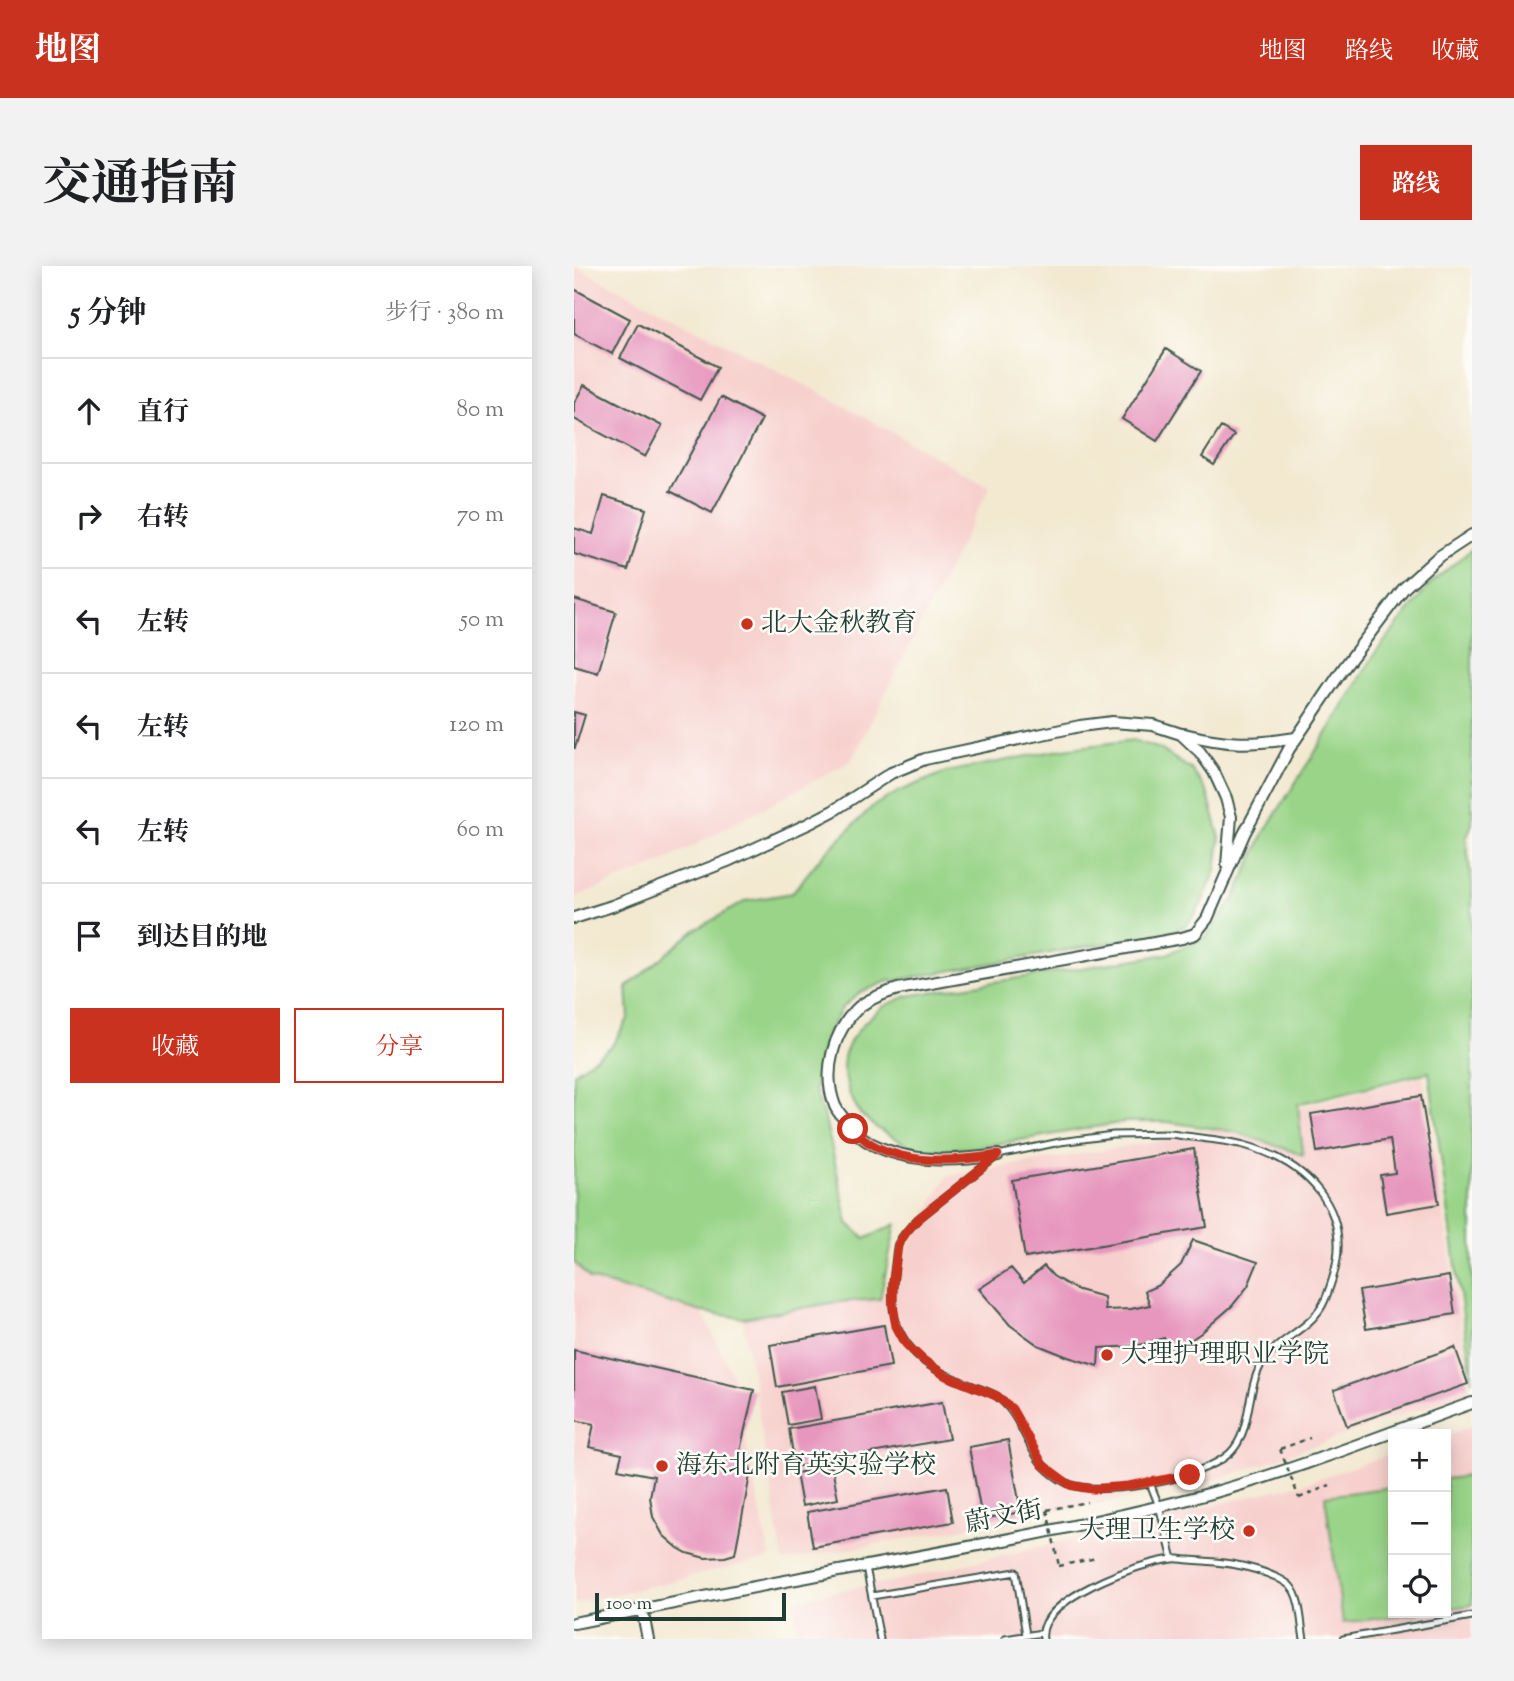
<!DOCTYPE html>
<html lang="zh">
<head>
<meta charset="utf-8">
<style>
	body { margin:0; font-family:"Sorts Mill Goudy","Noto Serif SC",serif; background:#f2f2f2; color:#202124 }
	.controls { position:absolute; right:21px; bottom:21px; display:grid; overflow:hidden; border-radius:0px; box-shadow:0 4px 18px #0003 }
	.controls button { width:63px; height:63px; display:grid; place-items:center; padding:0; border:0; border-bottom:2px solid #e0e0e0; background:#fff; color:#202124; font:35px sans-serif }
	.scale { position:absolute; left:21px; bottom:18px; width:191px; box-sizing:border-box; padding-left:7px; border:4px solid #1f3d34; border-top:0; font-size:19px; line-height:24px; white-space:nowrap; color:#1f3d34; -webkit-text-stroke:5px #fdfcf7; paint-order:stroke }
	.stop { position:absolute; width:21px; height:21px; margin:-16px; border:5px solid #c8321e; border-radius:50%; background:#fff }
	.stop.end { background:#c8321e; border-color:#fff; box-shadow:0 2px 7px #0008 }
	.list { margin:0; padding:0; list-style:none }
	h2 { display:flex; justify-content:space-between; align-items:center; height:91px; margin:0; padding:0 28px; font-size:30px }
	h2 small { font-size:23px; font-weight:400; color:#757577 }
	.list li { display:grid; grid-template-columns:46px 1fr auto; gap:21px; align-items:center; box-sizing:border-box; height:105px; padding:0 28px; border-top:2px solid #e0e0e0 }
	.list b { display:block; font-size:26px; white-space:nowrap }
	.list em { font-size:23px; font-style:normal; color:#757577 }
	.actions { display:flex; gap:14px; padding:21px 28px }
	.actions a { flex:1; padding:16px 0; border:2px solid #c8321e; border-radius:0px; text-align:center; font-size:24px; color:#c8321e }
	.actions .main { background:#c8321e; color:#fff }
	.icon { flex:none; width:38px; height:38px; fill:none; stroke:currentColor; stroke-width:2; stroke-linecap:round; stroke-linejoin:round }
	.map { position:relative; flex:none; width:898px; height:1373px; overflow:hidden; border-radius:0px }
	header { display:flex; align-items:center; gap:42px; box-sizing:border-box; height:98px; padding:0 35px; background:#c8321e; color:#fff }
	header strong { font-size:33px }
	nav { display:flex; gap:38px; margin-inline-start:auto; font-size:24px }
	.intro { display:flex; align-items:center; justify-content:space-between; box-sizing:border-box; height:168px; padding:0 42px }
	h1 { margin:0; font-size:49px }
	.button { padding:18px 32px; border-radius:0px; background:#c8321e; color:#fff; font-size:24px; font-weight:700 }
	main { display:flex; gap:42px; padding:0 42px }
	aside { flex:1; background:#fff; border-radius:0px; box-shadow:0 4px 18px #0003 }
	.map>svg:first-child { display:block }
	.built { fill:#f7d0cd }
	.green { fill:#99d488; stroke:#5c885e; stroke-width:2 }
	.building { fill:#e797be }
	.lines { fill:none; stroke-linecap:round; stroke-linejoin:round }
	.lane-casing { stroke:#3f574c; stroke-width:9 }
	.street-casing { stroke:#3f574c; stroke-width:14 }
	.path { stroke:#3f574c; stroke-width:2.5; stroke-dasharray:5 5; stroke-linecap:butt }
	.lane { stroke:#fff; stroke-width:5 }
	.street { stroke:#fff; stroke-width:10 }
	.path-bridge { stroke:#3f574c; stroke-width:2.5; stroke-dasharray:5 5; stroke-linecap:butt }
	.route { stroke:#c8321e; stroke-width:9 }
	.poi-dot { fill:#c8321e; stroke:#fdfcf7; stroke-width:2.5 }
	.labels { text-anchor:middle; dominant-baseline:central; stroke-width:5; stroke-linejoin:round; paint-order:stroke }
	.poi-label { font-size:26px; fill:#1f3d34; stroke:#fdfcf7; text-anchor:start }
	.street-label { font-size:26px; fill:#1f3d34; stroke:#fdfcf7 }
</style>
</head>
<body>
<header>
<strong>地图</strong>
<nav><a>地图</a><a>路线</a><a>收藏</a></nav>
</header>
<div class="intro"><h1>交通指南</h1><a class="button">路线</a></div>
<main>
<aside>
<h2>5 分钟<small>步行 · 380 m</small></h2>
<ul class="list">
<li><svg class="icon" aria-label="ahead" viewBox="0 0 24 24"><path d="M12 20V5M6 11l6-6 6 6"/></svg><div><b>直行</b></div><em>80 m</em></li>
<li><svg class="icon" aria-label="right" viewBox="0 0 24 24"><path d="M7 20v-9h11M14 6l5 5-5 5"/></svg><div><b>右转</b></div><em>70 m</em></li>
<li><svg class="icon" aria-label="left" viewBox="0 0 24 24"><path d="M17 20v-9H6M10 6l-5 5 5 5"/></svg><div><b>左转</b></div><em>50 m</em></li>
<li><svg class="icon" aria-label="left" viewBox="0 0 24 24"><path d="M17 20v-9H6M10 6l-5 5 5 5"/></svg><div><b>左转</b></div><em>120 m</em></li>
<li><svg class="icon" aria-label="left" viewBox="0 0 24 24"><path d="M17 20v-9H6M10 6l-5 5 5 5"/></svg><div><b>左转</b></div><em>60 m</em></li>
<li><svg class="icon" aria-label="arrive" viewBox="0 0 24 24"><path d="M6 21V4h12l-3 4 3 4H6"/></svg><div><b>到达目的地</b></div></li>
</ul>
<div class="actions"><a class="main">收藏</a><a>分享</a></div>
</aside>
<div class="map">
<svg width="898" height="1373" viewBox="0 0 898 1373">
	<rect width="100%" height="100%" fill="#fdfcf7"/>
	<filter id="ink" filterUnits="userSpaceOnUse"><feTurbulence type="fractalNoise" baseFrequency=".0143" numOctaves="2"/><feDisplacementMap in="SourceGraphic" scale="14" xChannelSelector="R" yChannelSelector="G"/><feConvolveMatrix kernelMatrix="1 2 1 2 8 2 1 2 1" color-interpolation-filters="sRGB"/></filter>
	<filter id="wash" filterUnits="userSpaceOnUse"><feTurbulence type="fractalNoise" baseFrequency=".00686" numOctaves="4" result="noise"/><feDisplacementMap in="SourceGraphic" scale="28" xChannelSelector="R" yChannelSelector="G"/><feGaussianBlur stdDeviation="1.57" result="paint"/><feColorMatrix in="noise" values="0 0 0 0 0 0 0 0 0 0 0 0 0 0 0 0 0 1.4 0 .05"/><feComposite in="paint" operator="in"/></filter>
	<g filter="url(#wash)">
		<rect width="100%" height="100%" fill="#f3e9d1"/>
		<path class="built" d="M 0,0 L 243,125 L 416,221 L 277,495 L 87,597 L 0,632 Z
			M 849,810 L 896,1125 L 624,1220 L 209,1295 L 169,1052 L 263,1036 L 306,1033 L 373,910 L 627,868 Z
			M 0,996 L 16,1013 L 128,1046 L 158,1108 L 196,1292 L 0,1338 Z
			M 898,1160 L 898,1373 L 225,1373 L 220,1333 L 330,1313 L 732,1217 L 819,1187 L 819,1347 L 872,1347 L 872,1169 Z"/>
		<path class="green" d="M 898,283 L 898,558 L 892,573 L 898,618 L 898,1115 L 855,806 L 724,838 L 729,889 L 662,866 L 594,856 L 551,856 L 399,882 L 357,884 L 337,881 L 304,863 L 286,848 L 275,827 L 269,802 L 270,790 L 277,774 L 290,757 L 308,741 L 333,730 L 593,688 L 632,671 L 660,633 L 691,565 L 755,464 L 802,386 L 858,316 Z
			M 559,474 L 586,483 L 618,504 L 633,526 L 646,572 L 642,604 L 627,639 L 612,660 L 596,666 L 312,716 L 285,727 L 268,742 L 253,769 L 245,793 L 241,825 L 251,854 L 258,883 L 274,957 L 291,973 L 322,958 L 306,1033 L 263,1036 L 169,1052 L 128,1046 L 16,1013 L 0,996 L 0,807 L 38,780 L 55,751 L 53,721 L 121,664 L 172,635 L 218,627 L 248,590 L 299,540 L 326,525 L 372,506 L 490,483 Z
			M 897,1210 L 898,1339 L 872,1343 L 872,1213 Z
			M 819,1221 L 819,1347 L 845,1347 L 769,1357 L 751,1230 Z"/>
		<g id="blocks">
			<path class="building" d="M 0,23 L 56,53 L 38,88 L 0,68 Z
				M 64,58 L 144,101 L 126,134 L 46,92 Z
				M 592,83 L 627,105 L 583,175 L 548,153 Z
				M 10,119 L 88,160 L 71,191 L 0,153 L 0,137 Z
				M 147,131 L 188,153 L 138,247 L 96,225 Z
				M 647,161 L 660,169 L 640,199 L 628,191 Z
				M 30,230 L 72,243 L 54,304 L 0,288 L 0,262 L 19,268 Z
				M 0,333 L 42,346 L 24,407 L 0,400 Z
				M 0,446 L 11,449 L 1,482 L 0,482 Z
				M 847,830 L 865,938 L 812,947 L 806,909 L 821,907 L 816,873 L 743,886 L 737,848 Z
				M 620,883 L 633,961 L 451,992 L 438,914 Z
				M 619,974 L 684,996 L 674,1020 L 658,1040 L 627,1067 L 596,1088 L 590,1072 L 562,1080 L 525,1082 L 524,1100 L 494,1091 L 464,1079 L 436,1059 L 405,1023 L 437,1002 L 450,1017 L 470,1000 L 479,1010 L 501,1023 L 530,1031 L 531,1044 L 557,1043 L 576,1039 L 571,1025 L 585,1019 L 607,999 Z
				M 875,1010 L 881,1048 L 792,1063 L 785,1025 Z
				M 310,1059 L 317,1100 L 203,1121 L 196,1079 Z
				M 881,1081 L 894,1118 L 773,1160 L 760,1124 Z
				M 0,1084 L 180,1124 L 166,1185 L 177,1204 L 161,1288 L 151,1291 L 131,1292 L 113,1287 L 104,1282 L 89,1269 L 79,1251 L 76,1231 L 80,1210 L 44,1203 L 48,1188 L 15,1181 L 20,1158 L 0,1154 Z
				M 241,1120 L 247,1153 L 214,1159 L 208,1126 Z
				M 368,1136 L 375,1173 L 221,1201 L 215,1163 Z
				M 434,1174 L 447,1246 L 408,1253 L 395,1181 Z
				M 258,1201 L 264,1233 L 228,1240 L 222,1207 Z
				M 373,1221 L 379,1256 L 239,1281 L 233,1246 Z"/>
		</g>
	</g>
	<g filter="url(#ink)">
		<use href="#blocks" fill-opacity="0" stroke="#3f574c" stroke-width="2"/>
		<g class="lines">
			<defs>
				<path id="lane" d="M 597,868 C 621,872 647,873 670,879 C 732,896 780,943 759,1011 C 756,1021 753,1031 748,1040 C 734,1064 706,1072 690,1094 C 671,1121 679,1165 656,1187 C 628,1213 535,1230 498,1219 C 488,1216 475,1206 468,1198 C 451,1177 447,1150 425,1132 C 419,1127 409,1124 401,1121 C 382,1113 361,1106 345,1091 C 316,1064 316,1037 321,999 C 322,993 322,984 324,978 C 328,969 337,960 344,953 L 424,889 L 486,876 L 539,869 Z
					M 576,1217 L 585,1240 L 599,1293
					M 292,1301 L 306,1373
					M 298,1330 L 442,1306 L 452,1369
					M 431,1373 L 468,1367
					M 469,1373 C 462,1333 567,1296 599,1293 C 604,1292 610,1294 615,1294 C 647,1296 674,1298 704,1312 C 709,1315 714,1317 717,1321 C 727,1332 727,1359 730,1373
					M 769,1373 L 898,1350"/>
				<path id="street" d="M 610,468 C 654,479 678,479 722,472
					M 0,652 L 38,640 L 156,594 L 234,558 L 259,545 L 317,507 L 351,493 L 506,460 L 538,456 L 579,459 L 607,468 L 626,486 L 640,506 L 652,532 L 657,551 L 653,599
					M 424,889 C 382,895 337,898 298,878 C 289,873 280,865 274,857 C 269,852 264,846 261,840 C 248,807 259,765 285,741 C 296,732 311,727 324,723 L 608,672 L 621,668 L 633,653 L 670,568 L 715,483 L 769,403 L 830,322 L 863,292 L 898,269
					M 68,1343 L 74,1373
					M 0,1357 C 83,1341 166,1323 249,1308 C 380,1284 510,1261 638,1227 C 727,1202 811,1168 898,1137"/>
			</defs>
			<use href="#lane" class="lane-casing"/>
			<use href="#street" class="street-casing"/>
			<path class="path" d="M 706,1183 L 736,1172
				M 725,1232 L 756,1219
				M 473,1244 L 513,1236
				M 485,1300 L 522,1292"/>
			<use href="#lane" class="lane"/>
			<use href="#street" class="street"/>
			<path class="path-bridge" d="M 706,1183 L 725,1232
				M 473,1244 L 485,1300"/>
		</g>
	</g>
	<g class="lines" filter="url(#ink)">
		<path class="route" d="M 279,863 C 285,868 290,874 296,877 C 334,900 383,895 424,889 L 344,953 L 333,965 L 324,979 L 319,1016 L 319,1040 L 322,1060 L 332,1078 L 349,1094 L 372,1110 L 423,1130 L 438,1143 L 469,1199 L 496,1219 L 518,1223 L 554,1220 L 616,1209"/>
	</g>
	<g class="poi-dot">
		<circle cx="173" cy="358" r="7"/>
		<circle cx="533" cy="1089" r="7"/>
		<circle cx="88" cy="1200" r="7"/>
		<circle cx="675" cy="1265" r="7"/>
	</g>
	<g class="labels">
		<g class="poi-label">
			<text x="187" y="358">北大金秋教育</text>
			<text x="547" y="1089">大理护理职业学院</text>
			<text x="102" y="1200">海东北附育英实验学校</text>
			<text x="661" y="1265" text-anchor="end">大理卫生学校</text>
		</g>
		<g class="street-label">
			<text transform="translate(430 1252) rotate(-11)">蔚文街</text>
		</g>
	</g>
</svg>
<div class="controls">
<button>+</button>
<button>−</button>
<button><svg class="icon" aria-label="locate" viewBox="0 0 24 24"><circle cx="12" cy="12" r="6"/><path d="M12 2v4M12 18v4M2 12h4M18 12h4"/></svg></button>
</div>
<div class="scale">100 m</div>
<div class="stop" style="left:279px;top:863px"></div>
<div class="stop end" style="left:616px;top:1209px"></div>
</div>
</main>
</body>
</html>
